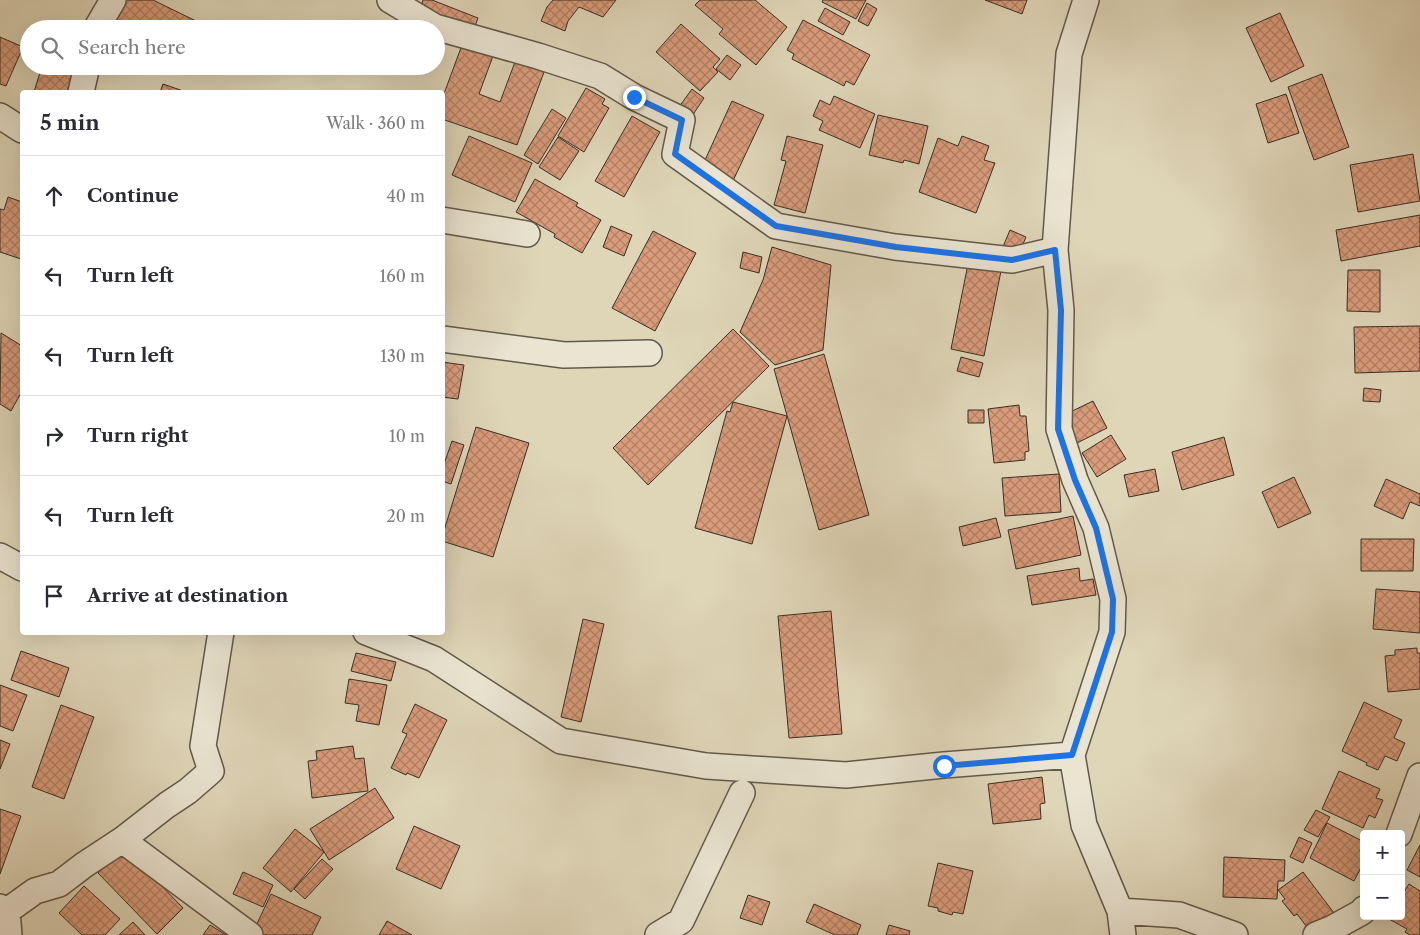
<!DOCTYPE html>
<html lang="en">
<head>
<meta charset="utf-8">
<style>
	body { margin:0; font-family:"Libre Caslon Text",serif; background:#f2f2f3; color:#2b2b33 }
	.controls { position:absolute; right:15px; bottom:15px; display:grid; overflow:hidden; border-radius:5px; box-shadow:0 5px 20px #0002 }
	.controls button { width:45px; height:45px; display:grid; place-items:center; padding:0; border:0; border-bottom:1px solid #e1e1e2; background:#fff; color:#2b2b33; font:25px sans-serif }
	.stop { position:absolute; width:15px; height:15px; margin:-11px; border:4px solid #1a73e8; border-radius:50%; background:#fff }
	.stop.end { background:#1a73e8; border-color:#fff; box-shadow:0 1px 5px #0008 }
	.list { margin:0; padding:0; list-style:none }
	h2 { display:flex; justify-content:space-between; align-items:center; height:65px; margin:0; padding:0 20px; font-size:21px }
	h2 small { font-size:16px; font-weight:400; color:#7c7c81 }
	.list li { display:grid; grid-template-columns:32px 1fr auto; gap:15px; align-items:center; box-sizing:border-box; height:80px; padding:0 20px; border-top:1px solid #e1e1e2 }
	.list b { display:block; font-size:19px; white-space:nowrap }
	.list em { font-size:16px; font-style:normal; color:#7c7c81 }
	.icon { flex:none; width:28px; height:28px; fill:none; stroke:currentColor; stroke-width:2; stroke-linecap:round; stroke-linejoin:round }
	.map { position:relative; flex:none; width:1420px; height:935px; overflow:hidden }
	.search { position:absolute; background:#fff; box-shadow:0 5px 20px #0002; left:20px; top:20px; width:425px; height:55px; display:flex; align-items:center; gap:12px; box-sizing:border-box; padding:0 18px; border-radius:28px; color:#7c7c81; font-size:19px }
	.panel { position:absolute; background:#fff; box-shadow:0 5px 20px #0002; left:20px; top:90px; width:425px; height:545px; border-radius:5px }
	.map>svg:first-child { display:block }
	.building { fill:url(#building-cross-hatch); stroke:#392f26 }
	.lines { fill:none; stroke-linecap:round; stroke-linejoin:round }
	.street-casing { stroke:#62594a; stroke-width:28 }
	.street { stroke:#eae4d1; stroke-width:25 }
	.route { stroke:#1a73e8; stroke-width:6 }
</style>
</head>
<body>
<div class="map">
<svg width="1420" height="935" viewBox="0 0 1420 935">
	<defs>
		<pattern id="building-cross-hatch" width="8" height="8" patternUnits="userSpaceOnUse" patternTransform="scale(1.25)"><rect width="8" height="8" fill="#da9c7b"/><path d="M0 0l8 8M0 8l8-8" fill="none" stroke="#b28065"/></pattern>
	</defs>
	<rect width="100%" height="100%" fill="#dfd6b8"/>
	<filter id="stains"><feTurbulence type="fractalNoise" baseFrequency=".004" numOctaves="4"/><feColorMatrix values="0 0 0 0 .2 0 0 0 0 .09 0 0 0 0 .02 0 0 0 .5 -.17"/></filter>
	<radialGradient id="worn" r=".72"><stop offset=".6" stop-color="#630" stop-opacity="0"/><stop offset="1" stop-color="#630" stop-opacity=".3"/></radialGradient>
	<path class="building" d="M 126,0 L 153,0 L 200,23 L 197,29 L 117,29 L 113,27 Z
		M 423,0 L 432,0 L 478,18 L 472,34 L 418,13 Z
		M 553,0 L 616,0 L 603,17 L 579,7 L 568,21 L 565,31 L 541,21 L 547,7 Z
		M 700,0 L 755,0 L 787,27 L 756,65 L 719,34 L 723,29 L 695,5 Z
		M 823,0 L 866,0 L 856,19 L 822,2 Z
		M 985,0 L 1027,0 L 1022,14 Z
		M 867,3 L 877,9 L 868,26 L 858,21 Z
		M 825,8 L 850,22 L 843,35 L 818,21 Z
		M 1280,13 L 1304,66 L 1271,82 L 1246,28 Z
		M 803,20 L 870,55 L 854,85 L 846,81 L 844,86 L 792,59 L 794,54 L 787,50 Z
		M 681,24 L 720,59 L 713,67 L 718,72 L 700,91 L 656,52 Z
		M 0,37 L 23,47 L 6,86 L 0,84 Z
		M 462,45 L 493,56 L 479,94 L 500,102 L 515,62 L 544,72 L 517,145 L 442,119 L 442,99 Z
		M 727,55 L 741,65 L 730,80 L 716,69 Z
		M 42,66 L 79,66 L 71,92 L 34,92 Z
		M 1322,74 L 1349,147 L 1314,160 L 1288,87 Z
		M 163,84 L 186,92 L 160,92 Z
		M 586,88 L 605,99 L 602,104 L 609,108 L 584,152 L 558,136 Z
		M 692,89 L 704,98 L 692,116 L 679,107 Z
		M 1286,94 L 1299,133 L 1268,143 L 1256,104 Z
		M 834,96 L 875,114 L 860,148 L 819,130 L 823,121 L 813,116 L 820,100 L 830,105 Z
		M 732,101 L 764,115 L 731,185 L 700,171 Z
		M 552,109 L 566,118 L 538,164 L 524,155 Z
		M 878,115 L 928,126 L 919,164 L 904,160 L 903,163 L 869,155 Z
		M 632,116 L 660,132 L 624,197 L 595,181 Z
		M 469,136 L 532,163 L 515,202 L 452,175 Z
		M 787,136 L 823,145 L 805,213 L 774,205 L 786,161 L 781,160 Z
		M 962,136 L 989,146 L 984,160 L 995,163 L 976,213 L 919,192 L 938,138 L 958,146 Z
		M 558,137 L 579,151 L 560,180 L 539,167 Z
		M 1413,154 L 1420,201 L 1358,212 L 1350,165 Z
		M 535,179 L 578,203 L 576,206 L 601,220 L 582,253 L 554,237 L 555,234 L 516,212 Z
		M 8,197 L 22,202 L 22,254 L 21,259 L 0,252 L 0,209 L 4,210 Z
		M 1420,215 L 1420,246 L 1341,261 L 1336,230 Z
		M 611,226 L 632,235 L 624,256 L 603,247 Z
		M 1010,230 L 1026,237 L 1018,256 L 1002,249 Z
		M 653,231 L 696,253 L 655,331 L 612,308 Z
		M 772,247 L 831,265 L 823,350 L 775,365 L 740,332 L 763,280 Z
		M 743,252 L 762,257 L 759,273 L 740,268 Z
		M 968,264 L 1001,271 L 984,356 L 951,349 Z
		M 1348,270 L 1380,270 L 1380,312 L 1347,311 Z
		M 1420,326 L 1420,371 L 1355,373 L 1354,327 Z
		M 733,329 L 769,366 L 648,485 L 613,448 Z
		M 1,333 L 22,346 L 22,391 L 11,411 L 0,404 Z
		M 824,354 L 869,515 L 819,530 L 774,369 Z
		M 961,357 L 983,363 L 979,377 L 957,371 Z
		M 442,362 L 464,365 L 458,399 L 442,397 Z
		M 1364,388 L 1381,390 L 1380,402 L 1363,401 Z
		M 1093,401 L 1107,428 L 1077,443 L 1064,415 Z
		M 733,402 L 787,416 L 752,544 L 695,528 L 727,411 L 730,412 Z
		M 1019,405 L 1020,416 L 1026,416 L 1029,451 L 1025,452 L 1025,460 L 994,463 L 988,409 Z
		M 968,410 L 984,410 L 984,423 L 968,423 Z
		M 476,427 L 529,443 L 493,557 L 442,541 L 442,537 Z
		M 1111,435 L 1126,459 L 1097,477 L 1082,453 Z
		M 1224,437 L 1234,475 L 1182,490 L 1172,452 Z
		M 452,441 L 464,445 L 451,484 L 442,481 L 442,470 Z
		M 1155,469 L 1159,491 L 1129,497 L 1124,475 Z
		M 1059,474 L 1061,512 L 1005,516 L 1002,478 Z
		M 1294,477 L 1311,513 L 1278,528 L 1262,492 Z
		M 1386,479 L 1420,494 L 1420,506 L 1410,502 L 1403,519 L 1374,506 Z
		M 1073,516 L 1081,555 L 1016,569 L 1008,530 Z
		M 996,518 L 1001,537 L 963,546 L 959,527 Z
		M 1361,539 L 1414,539 L 1413,571 L 1361,571 Z
		M 1079,568 L 1080,581 L 1093,579 L 1096,595 L 1032,605 L 1027,576 Z
		M 1376,589 L 1420,592 L 1420,633 L 1373,629 Z
		M 831,611 L 842,734 L 789,738 L 778,616 Z
		M 583,619 L 604,624 L 581,722 L 561,717 Z
		M 1417,648 L 1417,653 L 1420,653 L 1420,689 L 1388,692 L 1385,656 L 1395,655 L 1395,650 Z
		M 21,651 L 69,668 L 59,697 L 11,680 Z
		M 356,653 L 396,662 L 391,681 L 351,671 Z
		M 349,679 L 387,685 L 379,725 L 356,721 L 359,705 L 345,703 Z
		M 0,685 L 27,695 L 13,731 L 0,726 Z
		M 1364,702 L 1402,720 L 1394,738 L 1405,743 L 1397,761 L 1385,756 L 1378,770 L 1366,765 L 1367,763 L 1342,751 Z
		M 415,704 L 447,720 L 419,778 L 407,773 L 406,775 L 391,768 L 407,734 L 402,732 Z
		M 61,705 L 94,717 L 64,799 L 32,787 Z
		M 0,740 L 10,744 L 0,769 Z
		M 353,746 L 355,759 L 364,758 L 368,791 L 312,798 L 308,761 L 317,760 L 316,751 Z
		M 1339,771 L 1380,789 L 1376,798 L 1383,800 L 1375,818 L 1369,815 L 1363,828 L 1322,809 Z
		M 1042,777 L 1045,803 L 1040,804 L 1041,819 L 993,824 L 988,784 Z
		M 375,788 L 394,818 L 329,860 L 310,829 Z
		M 0,809 L 21,816 L 0,874 Z
		M 1316,810 L 1330,817 L 1318,837 L 1304,830 Z
		M 1327,823 L 1364,842 L 1360,851 L 1364,853 L 1364,862 L 1354,881 L 1310,858 Z
		M 414,826 L 460,846 L 441,889 L 396,869 Z
		M 295,829 L 324,852 L 291,892 L 263,868 Z
		M 1299,837 L 1312,843 L 1303,863 L 1290,857 Z
		M 1420,845 L 1420,877 L 1407,870 Z
		M 125,848 L 183,908 L 157,934 L 98,873 Z
		M 1224,857 L 1285,860 L 1284,881 L 1278,881 L 1277,899 L 1223,897 Z
		M 322,859 L 333,869 L 305,899 L 294,889 Z
		M 938,863 L 973,871 L 963,914 L 953,912 L 952,915 L 938,911 L 938,908 L 928,906 Z
		M 243,872 L 273,885 L 263,907 L 233,894 Z
		M 1303,872 L 1334,913 L 1310,931 L 1297,914 L 1294,916 L 1282,901 L 1285,899 L 1278,890 Z
		M 1409,884 L 1420,891 L 1420,935 L 1410,935 L 1405,932 L 1407,929 L 1389,919 L 1391,916 L 1401,916 L 1401,895 L 1402,895 Z
		M 84,886 L 120,919 L 105,935 L 82,935 L 59,913 Z
		M 271,894 L 321,917 L 312,935 L 265,935 L 254,930 Z
		M 748,895 L 770,902 L 762,925 L 740,918 Z
		M 814,904 L 861,925 L 857,935 L 835,935 L 806,922 Z
		M 387,921 L 412,935 L 379,935 Z
		M 133,922 L 145,935 L 119,935 Z
		M 210,925 L 226,935 L 203,935 Z
		M 889,925 L 910,931 L 909,935 L 886,935 Z"/>
	<g class="lines">
		<defs>
			<path id="street" d="M 390,0 L 435,27 L 538,56 L 600,76 L 634,97 L 682,120 L 675,154 L 776,226 L 895,247 L 1012,260 L 1055,250
				M 1086,0 L 1069,54 L 1055,250 L 1061,310 L 1059,429 L 1075,480 L 1096,528 L 1113,599 L 1112,632 L 1072,755 L 1084,825 L 1120,911 L 1179,915 L 1235,935
				M 96,29 L 113,0
				M 81,92 L 87,66
				M 0,116 L 22,130
				M 442,220 L 527,234
				M 442,339 L 564,355 L 649,353
				M 0,556 L 22,568
				M 366,632 L 434,659 L 561,741 L 706,766 L 846,775 L 944,765 L 1072,755
				M 1399,834 L 1420,776
				M 122,840 L 250,935
				M 0,907 L 7,911 L 35,891 L 59,884 L 84,865 L 122,840 L 167,805 L 188,791 L 211,771 L 203,746 L 221,632
				M 7,911 L 9,935
				M 1120,911 L 1123,935
				M 658,935 L 681,921 L 742,793
				M 1316,935 L 1333,928 L 1362,912 L 1364,909"/>
		</defs>
		<use href="#street" class="street-casing"/>
		<use href="#street" class="street"/>
	</g>
	<g class="lines">
		<path class="route" d="M 634,97 L 682,120 L 675,154 L 776,226 L 896,247 L 1012,260 L 1055,250 L 1061,310 L 1058,429 L 1075,480 L 1096,528 L 1113,599 L 1112,632 L 1072,755 L 944,766"/>
	</g>
	<rect width="100%" height="100%" filter="url(#stains)"/>
	<rect width="100%" height="100%" fill="url(#worn)"/>
</svg>
<div class="controls">
<button>+</button>
<button>−</button>
</div>
<div class="stop" style="left:944px;top:766px"></div>
<div class="stop end" style="left:634px;top:97px"></div>
<div class="search"><svg class="icon" aria-label="search" viewBox="0 0 24 24"><circle cx="10" cy="10" r="6"/><path d="M15 15l6 6"/></svg>Search here</div>
<section class="panel">
<h2>5 min<small>Walk · 360 m</small></h2>
<ul class="list">
<li><svg class="icon" aria-label="ahead" viewBox="0 0 24 24"><path d="M12 20V5M6 11l6-6 6 6"/></svg><div><b>Continue</b></div><em>40 m</em></li>
<li><svg class="icon" aria-label="left" viewBox="0 0 24 24"><path d="M17 20v-9H6M10 6l-5 5 5 5"/></svg><div><b>Turn left</b></div><em>160 m</em></li>
<li><svg class="icon" aria-label="left" viewBox="0 0 24 24"><path d="M17 20v-9H6M10 6l-5 5 5 5"/></svg><div><b>Turn left</b></div><em>130 m</em></li>
<li><svg class="icon" aria-label="right" viewBox="0 0 24 24"><path d="M7 20v-9h11M14 6l5 5-5 5"/></svg><div><b>Turn right</b></div><em>10 m</em></li>
<li><svg class="icon" aria-label="left" viewBox="0 0 24 24"><path d="M17 20v-9H6M10 6l-5 5 5 5"/></svg><div><b>Turn left</b></div><em>20 m</em></li>
<li><svg class="icon" aria-label="arrive" viewBox="0 0 24 24"><path d="M6 21V4h12l-3 4 3 4H6"/></svg><div><b>Arrive at destination</b></div></li>
</ul>
</section>
</div>
</body>
</html>
